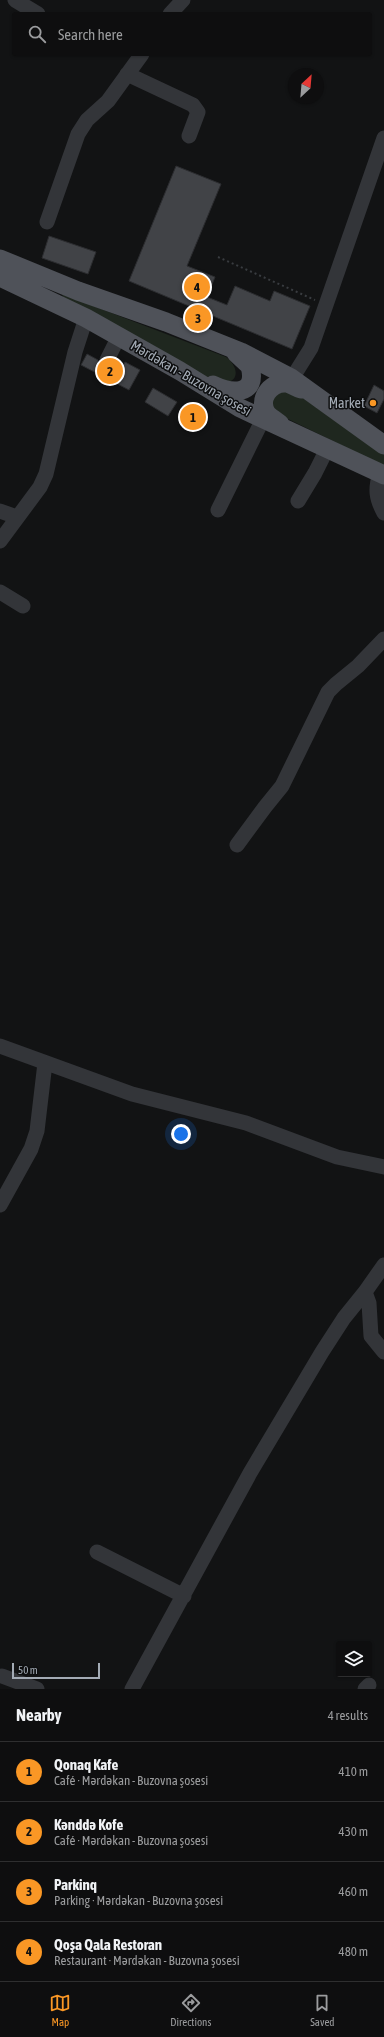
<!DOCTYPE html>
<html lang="en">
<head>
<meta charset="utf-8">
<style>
	body { margin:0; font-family:"Asap Condensed",sans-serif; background:#171718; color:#f1f3f6 }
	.controls { position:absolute; right:12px; bottom:12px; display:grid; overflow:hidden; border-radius:4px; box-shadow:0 1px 3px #0004 }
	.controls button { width:36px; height:36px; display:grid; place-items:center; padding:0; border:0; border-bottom:1px solid #2e2e2f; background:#0e0e0f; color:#f1f3f6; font:20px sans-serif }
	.compass { position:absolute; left:288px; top:68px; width:36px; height:36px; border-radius:50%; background:#0e0e0f; box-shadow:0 1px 3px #0004; rotate:26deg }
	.scale { position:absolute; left:12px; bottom:10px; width:88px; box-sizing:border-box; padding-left:4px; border:2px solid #a3abb5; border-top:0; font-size:11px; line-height:14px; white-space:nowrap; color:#a3abb5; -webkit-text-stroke:3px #0d0e0f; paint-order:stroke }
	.you { position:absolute; left:181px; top:1134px; width:14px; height:14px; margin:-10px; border:3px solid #fff; border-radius:50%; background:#1a73e8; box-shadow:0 0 0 6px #1a73e833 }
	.badge { display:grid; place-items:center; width:26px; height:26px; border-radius:50%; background:#fa9725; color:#111; font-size:13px; font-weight:700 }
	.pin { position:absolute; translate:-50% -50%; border:2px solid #fff; box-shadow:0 1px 4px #0006 }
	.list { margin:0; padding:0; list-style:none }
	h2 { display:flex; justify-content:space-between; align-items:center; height:52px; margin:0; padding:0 16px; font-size:17px }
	h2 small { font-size:13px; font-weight:400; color:#9b9c9e }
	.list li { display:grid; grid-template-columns:26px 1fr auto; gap:12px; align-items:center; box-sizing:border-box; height:60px; padding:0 16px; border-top:1px solid #2e2e2f }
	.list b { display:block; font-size:15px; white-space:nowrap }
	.list p { margin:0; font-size:13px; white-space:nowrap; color:#9b9c9e }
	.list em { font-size:13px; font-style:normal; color:#9b9c9e }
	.icon { flex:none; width:22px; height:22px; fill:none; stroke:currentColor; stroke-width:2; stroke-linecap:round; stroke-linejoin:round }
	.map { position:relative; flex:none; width:384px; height:1689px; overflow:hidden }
	.search { position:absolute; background:#0e0e0f; box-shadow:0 1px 3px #0004; left:12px; right:12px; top:12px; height:44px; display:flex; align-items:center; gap:10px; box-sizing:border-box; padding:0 14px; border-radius:4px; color:#9b9c9e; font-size:15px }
	.sheet { height:292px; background:#0e0e0f }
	nav { display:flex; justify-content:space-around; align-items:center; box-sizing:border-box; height:56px; border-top:1px solid #2e2e2f; background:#0e0e0f; font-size:11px; color:#9b9c9e }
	nav a { display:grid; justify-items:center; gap:2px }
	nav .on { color:#fa9725 }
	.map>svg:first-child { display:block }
	.green { fill:#1f271f }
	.building { fill:#414347; stroke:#2c2d30 }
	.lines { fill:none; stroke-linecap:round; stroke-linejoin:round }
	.path { stroke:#393c40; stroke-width:2; stroke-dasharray:2 3; stroke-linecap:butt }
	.minor { stroke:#333539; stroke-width:15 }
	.major { stroke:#4f5259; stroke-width:19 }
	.poi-dot { fill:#fa9725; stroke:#0d0e0f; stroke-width:1.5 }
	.labels { text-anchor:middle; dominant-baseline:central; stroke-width:3; stroke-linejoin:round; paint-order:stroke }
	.street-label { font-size:14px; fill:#a3abb5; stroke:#0d0e0f }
	.poi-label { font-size:14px; fill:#a3abb5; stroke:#0d0e0f; text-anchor:end }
</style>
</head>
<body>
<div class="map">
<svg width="384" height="1689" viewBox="0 0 384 1689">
	<rect width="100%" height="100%" fill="#121314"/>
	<path class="green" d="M 62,294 L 226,357 C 236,364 242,380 225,383 C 221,383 216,381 212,380 L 63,298 Z
		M 282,390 L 300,396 L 384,454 L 384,466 L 284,417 L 271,405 L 272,398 Z"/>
	<path class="building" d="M 176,166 L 221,184 L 187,266 L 215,277 L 207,297 L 227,305 L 235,286 L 270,301 L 274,291 L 310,306 L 292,349 L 129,281 Z
		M 49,236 L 96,252 L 88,274 L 42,258 Z
		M 87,354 L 98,360 L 99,365 L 103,368 L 112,367 L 120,371 L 125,362 L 140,370 L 129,390 L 81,365 Z
		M 374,385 L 384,391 L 384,399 L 377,413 L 364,406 Z
		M 153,388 L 177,402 L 168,416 L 145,402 Z"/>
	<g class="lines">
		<path class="path" d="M 218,257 L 315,300"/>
		<path class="minor" d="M 15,0 L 38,14
			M 170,14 L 183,0
			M 127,74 L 193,105 L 198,112 L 189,136
			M 47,222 L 78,134 L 87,120 L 108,101 L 142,54
			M 107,360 L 119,336
			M 286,383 L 296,372 L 311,348 L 384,138
			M 380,473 C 375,489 376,498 384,513
			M 298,501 L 315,473 L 327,449
			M 218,510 L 263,419
			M 0,511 L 17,517
			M 0,541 L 40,487 L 46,474 L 75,352 L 86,318
			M 0,592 L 23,606
			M 237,845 L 265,807 L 282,786 L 328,692 L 336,684 L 358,666 L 384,639
			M 0,1046 L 132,1094 L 246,1123 L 337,1157 L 384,1167
			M 0,1205 L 31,1149 L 37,1131 L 45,1063
			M 365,1292 L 369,1303 L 371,1336 L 384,1352
			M 97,1552 L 184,1596
			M 2,1676 L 37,1689
			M 132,1689 L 250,1473 L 322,1352 L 344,1318 L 365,1292 L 384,1265
			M 365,1689 L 369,1685"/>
		<path class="major" d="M 0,259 L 78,291 L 166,322 L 241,352 L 291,378 L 384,445
			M 0,277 L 86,318 L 180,371 L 240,408 L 384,475
			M 213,385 C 232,394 258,396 250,366 L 236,353
			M 280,424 C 276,421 271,418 267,414 C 257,400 270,382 286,383 C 291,384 296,387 301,389"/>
	</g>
	<circle class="poi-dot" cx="373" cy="403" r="4"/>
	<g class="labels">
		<g class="street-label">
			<text transform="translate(191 378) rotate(30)">Mərdəkan - Buzovna şosesi</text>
		</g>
		<g class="poi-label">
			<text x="365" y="403">Market</text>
		</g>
	</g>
</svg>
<div class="controls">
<button><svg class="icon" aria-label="layers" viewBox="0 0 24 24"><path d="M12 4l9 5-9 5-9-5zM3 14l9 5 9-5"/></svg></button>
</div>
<svg class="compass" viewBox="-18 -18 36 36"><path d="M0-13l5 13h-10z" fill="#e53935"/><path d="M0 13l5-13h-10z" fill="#9b9c9e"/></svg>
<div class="scale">50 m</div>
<div class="you"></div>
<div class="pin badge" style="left:193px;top:417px">1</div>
<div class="pin badge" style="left:110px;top:371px">2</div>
<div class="pin badge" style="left:198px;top:318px">3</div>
<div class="pin badge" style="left:197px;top:287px">4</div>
<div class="search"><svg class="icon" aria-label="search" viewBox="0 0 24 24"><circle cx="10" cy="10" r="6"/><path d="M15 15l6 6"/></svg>Search here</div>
</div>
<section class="sheet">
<h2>Nearby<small>4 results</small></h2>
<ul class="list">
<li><span class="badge">1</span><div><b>Qonaq Kafe</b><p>Café · Mərdəkan - Buzovna şosesi</p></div><em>410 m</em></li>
<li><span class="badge">2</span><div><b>Kənddə Kofe</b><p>Café · Mərdəkan - Buzovna şosesi</p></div><em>430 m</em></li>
<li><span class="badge">3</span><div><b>Parkinq</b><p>Parking · Mərdəkan - Buzovna şosesi</p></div><em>460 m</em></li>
<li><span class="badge">4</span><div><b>Qoşa Qala Restoran</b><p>Restaurant · Mərdəkan - Buzovna şosesi</p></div><em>480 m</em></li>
</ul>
</section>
<nav>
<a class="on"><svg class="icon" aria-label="map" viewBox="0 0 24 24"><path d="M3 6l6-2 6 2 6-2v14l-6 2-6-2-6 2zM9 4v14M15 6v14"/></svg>Map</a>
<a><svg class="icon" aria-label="directions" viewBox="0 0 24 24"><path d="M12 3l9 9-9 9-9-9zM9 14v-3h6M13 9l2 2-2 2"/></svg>Directions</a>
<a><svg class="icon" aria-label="saved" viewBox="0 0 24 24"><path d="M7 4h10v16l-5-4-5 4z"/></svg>Saved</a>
</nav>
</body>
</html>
